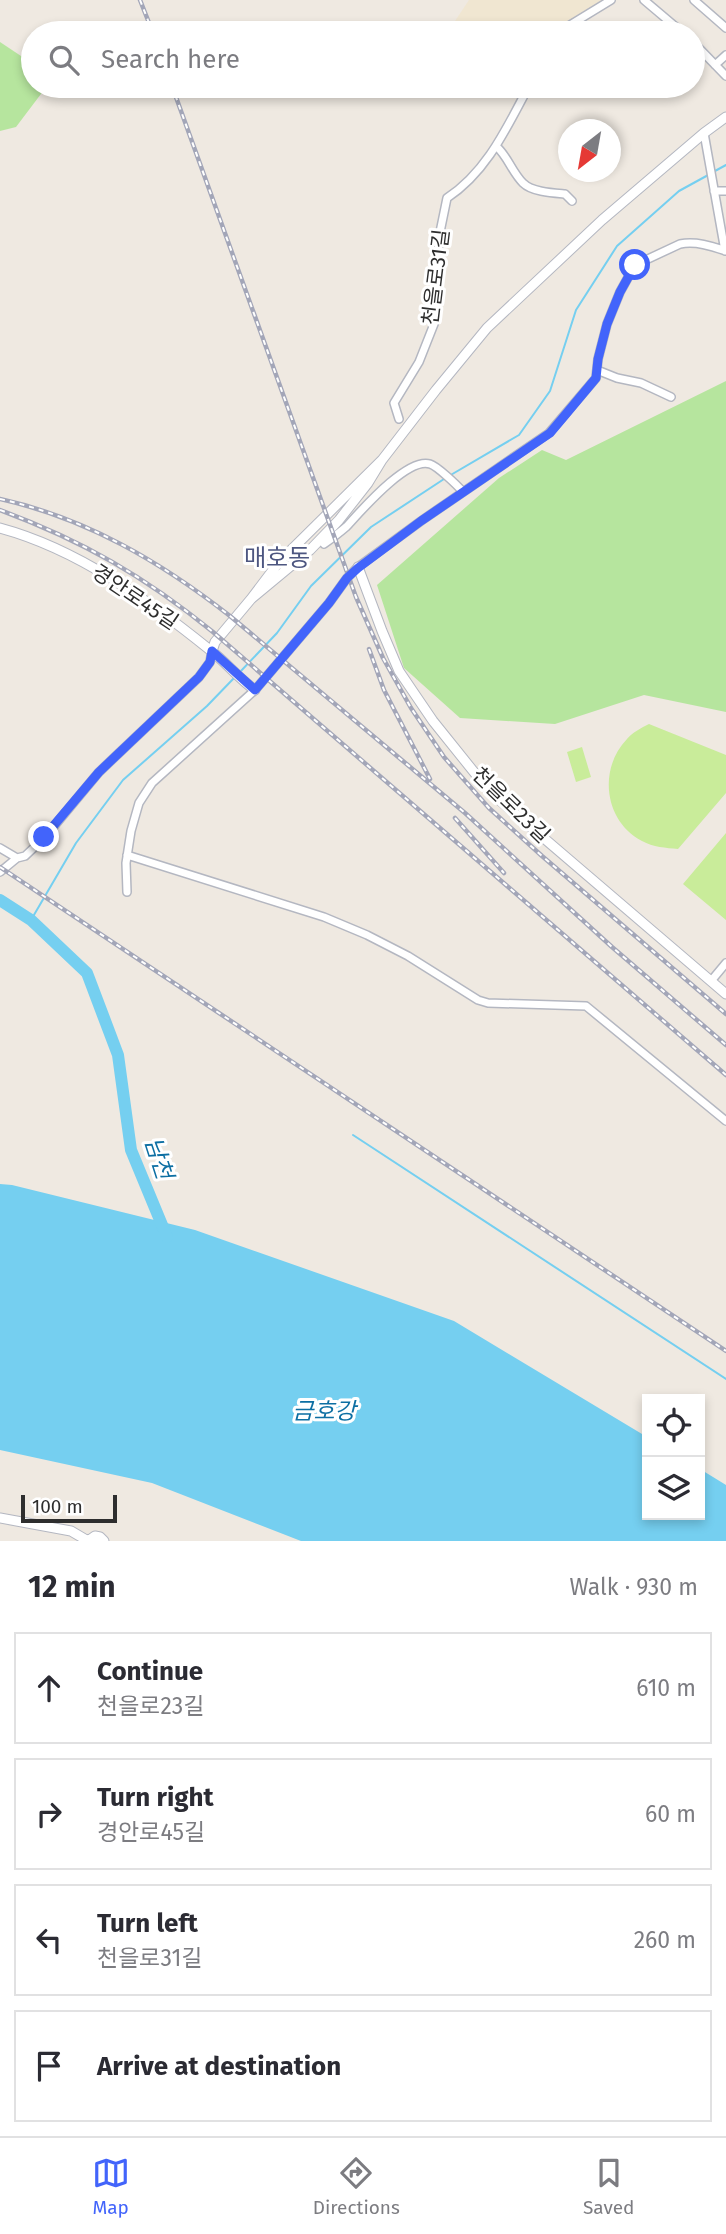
<!DOCTYPE html>
<html lang="en">
<head>
<meta charset="utf-8">
<style>
	body { margin:0; font-family:"Fira Sans","Noto Sans KR",sans-serif; background:#f7f7f7; color:#2b2b33 }
	.controls { position:absolute; right:21px; bottom:21px; display:grid; overflow:hidden; border-radius:0px; box-shadow:0 4px 10px #0003 }
	.controls button { width:63px; height:63px; display:grid; place-items:center; padding:0; border:0; border-bottom:2px solid #e1e1e2; background:#fff; color:#2b2b33; font:35px sans-serif }
	.compass { position:absolute; left:558px; top:119px; width:63px; height:63px; border-radius:50%; background:#fff; box-shadow:0 4px 10px #0003; rotate:211deg }
	.scale { position:absolute; left:21px; bottom:18px; width:96px; box-sizing:border-box; padding-left:7px; border:4px solid #2e2e2e; border-top:0; font-size:19px; line-height:24px; white-space:nowrap; color:#2e2e2e; -webkit-text-stroke:5px #fff; paint-order:stroke }
	.stop { position:absolute; width:21px; height:21px; margin:-16px; border:5px solid #4264fb; border-radius:50%; background:#fff }
	.stop.end { background:#4264fb; border-color:#fff; box-shadow:0 2px 7px #0008 }
	.list { margin:0; padding:0; list-style:none }
	h2 { display:flex; justify-content:space-between; align-items:center; height:91px; margin:0; padding:0 28px; font-size:30px }
	h2 small { font-size:23px; font-weight:400; color:#7c7c81 }
	.list li { display:grid; grid-template-columns:46px 1fr auto; gap:21px; align-items:center; box-sizing:border-box; height:112px; margin:0 14px 14px; padding:0 14px; border:2px solid #e1e1e2; border-radius:0px }
	.list b { display:block; font-size:26px; white-space:nowrap }
	.list p { margin:0; font-size:23px; white-space:nowrap; color:#7c7c81 }
	.list em { font-size:23px; font-style:normal; color:#7c7c81 }
	.icon { flex:none; width:38px; height:38px; fill:none; stroke:currentColor; stroke-width:2; stroke-linecap:round; stroke-linejoin:round }
	.map { position:relative; flex:none; width:726px; height:1541px; overflow:hidden }
	.search { position:absolute; background:#fff; box-shadow:0 4px 10px #0003; left:21px; right:21px; top:21px; height:77px; display:flex; align-items:center; gap:18px; box-sizing:border-box; padding:0 24px; border-radius:38px; color:#7c7c81; font-size:26px }
	.sheet { height:595px; background:#fff }
	nav { display:flex; justify-content:space-around; align-items:center; box-sizing:border-box; height:98px; border-top:2px solid #e1e1e2; background:#fff; font-size:19px; color:#7c7c81 }
	nav a { display:grid; justify-items:center; gap:4px }
	nav .on { color:#4264fb }
	.map>svg:first-child { display:block }
	.education { fill:#f0e6d1 }
	.green { fill:#b6e59e }
	.pitch { fill:#c9ec9a }
	.water { fill:#75cff0 }
	.lines { fill:none; stroke-linecap:round; stroke-linejoin:round }
	.stream { stroke:#75cff0; stroke-width:2 }
	.river { stroke:#75cff0; stroke-width:12 }
	.minor-casing { stroke:#b4b7c1; stroke-width:10 }
	.tertiary-casing { stroke:#b4b7c1; stroke-width:11 }
	.minor { stroke:#fff; stroke-width:7 }
	.tertiary { stroke:#fff; stroke-width:9 }
	.rail-casing { stroke:#a3a6b8; stroke-width:4.5 }
	.rail { stroke:#fff; stroke-width:2; stroke-dasharray:5; stroke-linecap:butt }
	.route { stroke:#4264fb; stroke-width:9 }
	.labels { text-anchor:middle; dominant-baseline:central; stroke-width:6; stroke-linejoin:round; paint-order:stroke }
	.street-label { font-size:21px; fill:#2e2e2e; stroke:#fff }
	.water-label { font-size:23px; font-style:italic; fill:#0d6fa3; stroke:#fff }
	.quarter-label { font-size:24px; fill:#4d5680; stroke:#fff }
</style>
</head>
<body>
<div class="map">
<svg width="726" height="1541" viewBox="0 0 726 1541">
	<rect width="100%" height="100%" fill="#efe9e1"/>
	<path class="education" d="M 469,0 L 611,0 L 557,33 L 479,33 L 455,21 Z"/>
	<path class="green" d="M 0,42 L 33,64 L 33,86 L 47,86 L 16,127 L 0,131 Z
		M 726,381 L 726,712 L 644,695 L 555,724 L 460,718 L 404,668 L 377,585 L 499,478 L 542,450 L 566,460 Z"/>
	<path class="pitch" d="M 649,724 L 726,755 L 726,793 L 678,849 C 666,848 653,847 642,841 C 604,821 598,769 627,739 C 633,732 641,728 649,724 Z
		M 582,747 L 591,777 L 576,782 L 567,752 Z
		M 726,833 L 726,920 L 683,884 Z"/>
	<path class="water" d="M 0,1184 L 12,1185 L 195,1230 L 454,1321 L 647,1437 L 647,1515 L 700,1515 L 700,1469 L 726,1485 L 726,1541 L 301,1541 L 152,1483 L 0,1450 Z"/>
	<g class="lines">
		<path class="stream" d="M 715,171 L 726,165
			M 449,476 L 519,435 L 550,391 L 576,310 L 617,246 L 679,191 L 710,174
			M 239,673 L 277,633 L 311,586 L 371,527 L 444,479
			M 31,920 L 76,843 L 123,780 L 207,706 L 235,677
			M 353,1135 L 726,1379"/>
		<path class="river" d="M 0,900 L 31,920 L 87,973 L 118,1055 L 131,1150 L 167,1237"/>
		<defs>
			<path id="minor" d="M 644,0 L 683,33
				M 694,0 L 726,28
				M 557,33 L 611,0
				M 693,42 L 726,76
				M 715,65 L 726,55
				M 580,86 L 601,93 L 619,86
				M 704,133 L 725,251
				M 497,147 C 508,157 512,172 523,183 C 532,192 553,193 565,194 L 572,201
				M 714,191 L 726,191
				M 597,370 L 617,378 L 641,383 L 671,397
				M 399,419 L 394,403 L 419,362 L 436,319 L 439,237 L 447,198 C 487,172 507,127 529,86
				M 324,544 C 331,539 339,533 346,527 C 361,511 407,457 430,464 C 437,466 457,485 463,492
				M 0,848 L 17,858
				M 127,855 L 324,917 L 367,935 L 408,956 L 478,1000 L 488,1003 L 586,1006 L 726,1121
				M 0,872 L 17,858 L 25,856 L 45,837 L 99,772 L 199,677 L 210,662 L 212,651
				M 127,892 L 126,863 L 131,831 L 139,803 L 152,783 L 255,690 L 329,603 L 347,578 L 358,567 L 421,521 L 549,433 L 596,378 L 598,359 L 607,324 L 620,292 L 635,265 L 680,244 C 696,241 711,246 726,251
				M 711,981 L 726,963"/>
			<path id="tertiary" d="M 382,460 L 279,562 L 251,599 L 310,550 L 339,520 L 368,483 L 382,460 L 436,390 L 487,328 L 602,220 L 704,133 L 726,117
				M 0,528 C 78,549 148,600 210,650 C 226,662 238,678 255,690
				M 358,567 L 382,631 L 399,671 L 433,721 L 490,792 L 726,994
				M 212,651 L 215,642 L 251,599
				M 0,1518 L 71,1531 L 88,1541
				M 88,1541 L 95,1536 L 100,1537 L 104,1541"/>
		</defs>
		<use href="#minor" class="minor-casing"/>
		<use href="#tertiary" class="tertiary-casing"/>
		<use href="#minor" class="minor"/>
		<use href="#tertiary" class="tertiary"/>
		<defs>
			<path id="rail" d="M 140,0 L 153,33
				M 172,86 L 356,597 L 383,658 L 411,708 L 444,757 L 466,782 L 489,808 L 542,856 L 726,1014
				M 0,499 C 86,518 161,562 230,616 L 465,813 L 612,947 L 726,1045
				M 0,510 C 83,541 144,576 213,632 L 726,1075
				M 369,649 L 384,690 L 430,779
				M 455,818 L 504,873
				M 0,867 L 726,1351"/>
		</defs>
		<use href="#rail" class="rail-casing"/>
		<use href="#rail" class="rail"/>
	</g>
	<g class="lines">
		<path class="route" d="M 44,837 L 99,772 L 199,677 L 210,662 L 212,651 L 255,690 L 329,603 L 347,578 L 358,568 L 421,521 L 550,433 L 566,414 L 596,378 L 598,359 L 607,324 L 620,292 L 635,265"/>
	</g>
	<g class="labels">
		<g class="street-label">
			<text transform="translate(436 277) rotate(-83)">천을로31길</text>
			<text transform="translate(135 597) rotate(34)">경안로45길</text>
			<text transform="translate(511 805) rotate(44)">천을로23길</text>
		</g>
		<g class="water-label">
			<text transform="translate(159 1158) rotate(72)">남천</text>
			<text x="324" y="1411">금호강</text>
		</g>
		<g class="quarter-label">
			<text x="277" y="558">매호동</text>
		</g>
	</g>
</svg>
<div class="controls">
<button><svg class="icon" aria-label="locate" viewBox="0 0 24 24"><circle cx="12" cy="12" r="6"/><path d="M12 2v4M12 18v4M2 12h4M18 12h4"/></svg></button>
<button><svg class="icon" aria-label="layers" viewBox="0 0 24 24"><path d="M12 4l9 5-9 5-9-5zM3 14l9 5 9-5"/></svg></button>
</div>
<svg class="compass" viewBox="-18 -18 36 36"><path d="M0-13l5 13h-10z" fill="#e53935"/><path d="M0 13l5-13h-10z" fill="#7c7c81"/></svg>
<div class="scale">100 m</div>
<div class="stop" style="left:635px;top:265px"></div>
<div class="stop end" style="left:44px;top:837px"></div>
<div class="search"><svg class="icon" aria-label="search" viewBox="0 0 24 24"><circle cx="10" cy="10" r="6"/><path d="M15 15l6 6"/></svg>Search here</div>
</div>
<section class="sheet">
<h2>12 min<small>Walk · 930 m</small></h2>
<ul class="list">
<li><svg class="icon" aria-label="ahead" viewBox="0 0 24 24"><path d="M12 20V5M6 11l6-6 6 6"/></svg><div><b>Continue</b><p>천을로23길</p></div><em>610 m</em></li>
<li><svg class="icon" aria-label="right" viewBox="0 0 24 24"><path d="M7 20v-9h11M14 6l5 5-5 5"/></svg><div><b>Turn right</b><p>경안로45길</p></div><em>60 m</em></li>
<li><svg class="icon" aria-label="left" viewBox="0 0 24 24"><path d="M17 20v-9H6M10 6l-5 5 5 5"/></svg><div><b>Turn left</b><p>천을로31길</p></div><em>260 m</em></li>
<li><svg class="icon" aria-label="arrive" viewBox="0 0 24 24"><path d="M6 21V4h12l-3 4 3 4H6"/></svg><div><b>Arrive at destination</b></div></li>
</ul>
</section>
<nav>
<a class="on"><svg class="icon" aria-label="map" viewBox="0 0 24 24"><path d="M3 6l6-2 6 2 6-2v14l-6 2-6-2-6 2zM9 4v14M15 6v14"/></svg>Map</a>
<a><svg class="icon" aria-label="directions" viewBox="0 0 24 24"><path d="M12 3l9 9-9 9-9-9zM9 14v-3h6M13 9l2 2-2 2"/></svg>Directions</a>
<a><svg class="icon" aria-label="saved" viewBox="0 0 24 24"><path d="M7 4h10v16l-5-4-5 4z"/></svg>Saved</a>
</nav>
</body>
</html>
